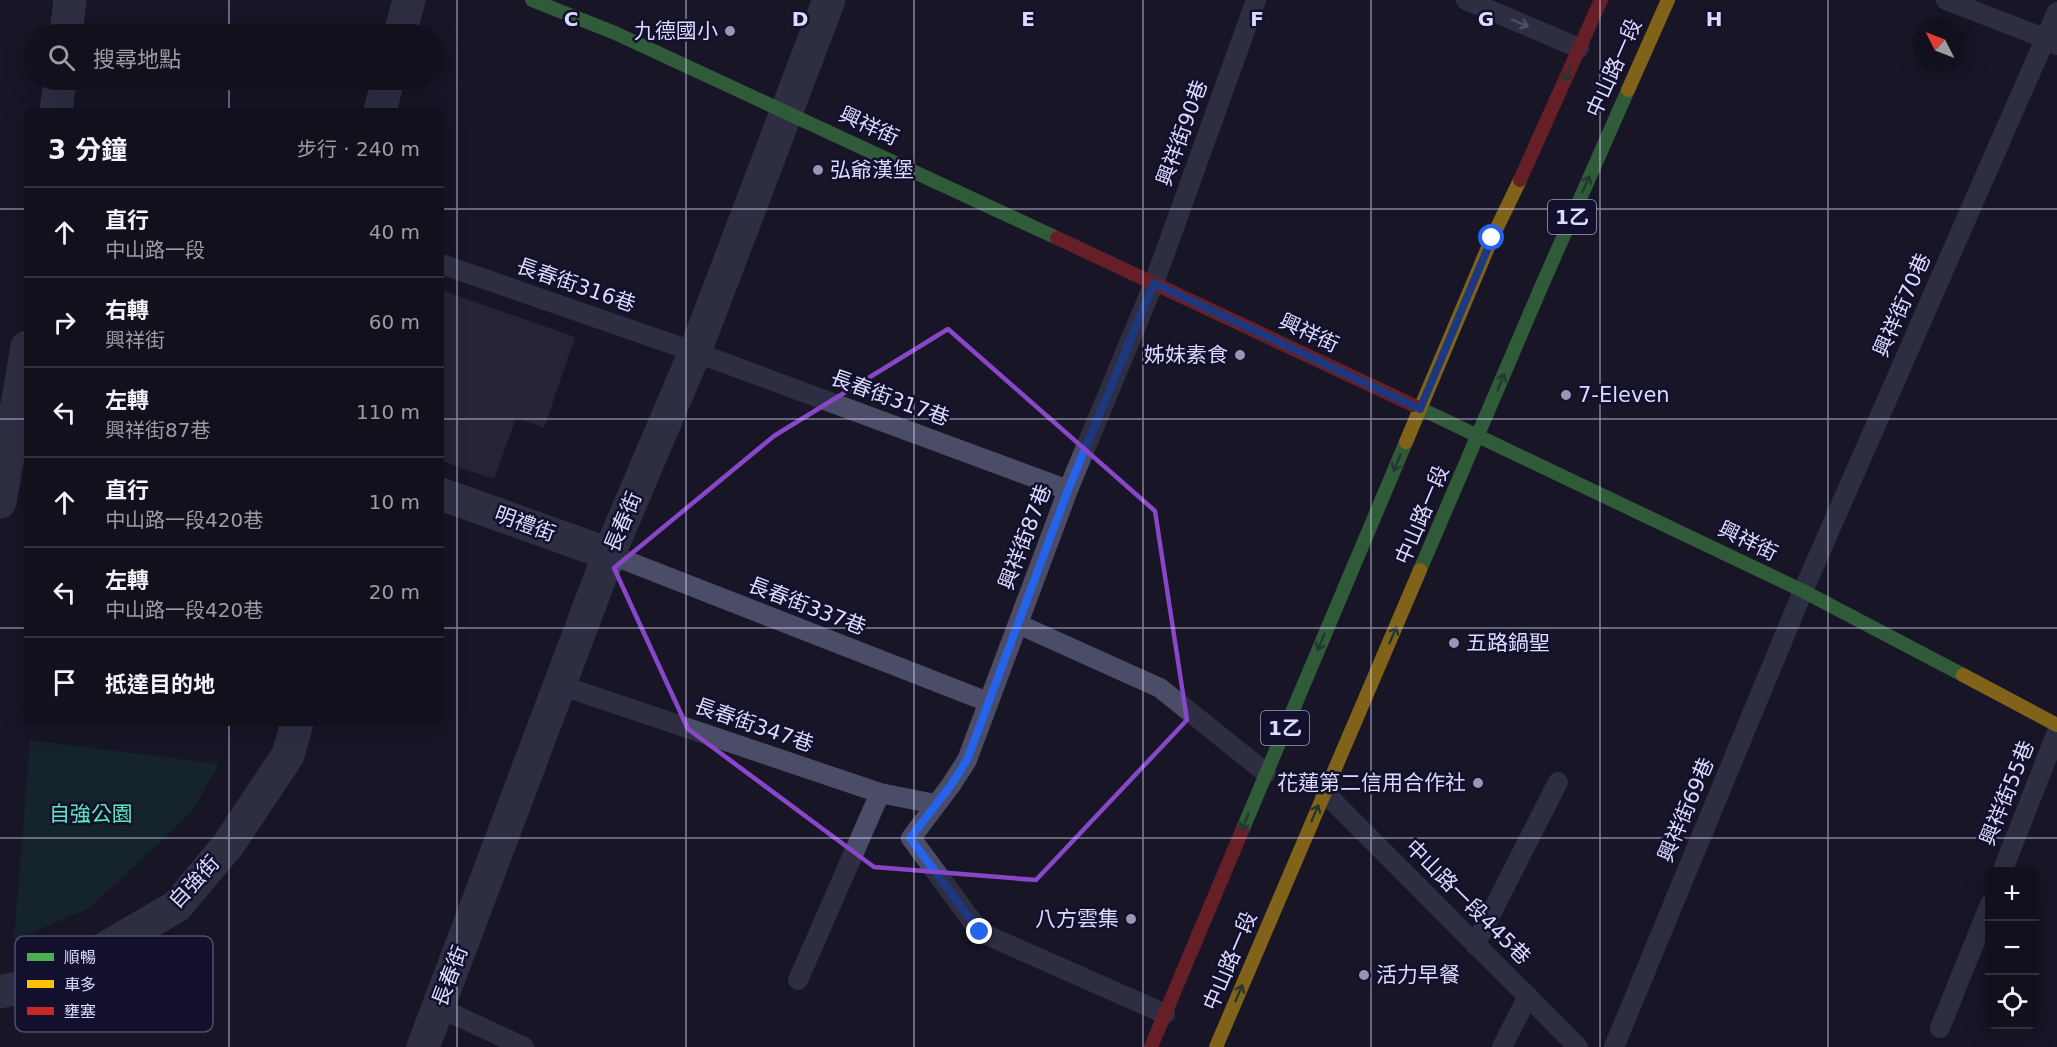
<!DOCTYPE html>
<html lang="zh-TW">
<head>
<meta charset="utf-8">
<style>
	body { margin:0; font-family:"DejaVu Sans","Noto Sans TC",sans-serif; background:#1f1e29; color:#f1f3f6 }
	.controls { position:absolute; right:18px; bottom:18px; display:grid; overflow:hidden; border-radius:9px; box-shadow:0 6px 24px #0002 }
	.controls button { width:54px; height:54px; display:grid; place-items:center; padding:0; border:0; border-bottom:2px solid #31303b; background:#12101c; color:#f1f3f6; font:30px sans-serif }
	.compass { position:absolute; left:1913px; top:18px; width:54px; height:54px; border-radius:50%; background:#12101c; box-shadow:0 6px 24px #0002; rotate:312deg }
	.stop { position:absolute; width:18px; height:18px; margin:-14px; border:4px solid #2563eb; border-radius:50%; background:#fff }
	.stop.end { background:#2563eb; border-color:#fff; box-shadow:0 2px 6px #0008 }
	.list { margin:0; padding:0; list-style:none }
	h2 { display:flex; justify-content:space-between; align-items:center; height:78px; margin:0; padding:0 24px; font-size:26px }
	h2 small { font-size:20px; font-weight:400; color:#9c9da3 }
	.list li { display:grid; grid-template-columns:39px 1fr auto; gap:18px; align-items:center; box-sizing:border-box; height:90px; padding:0 24px; border-top:2px solid #31303b }
	.list b { display:block; font-size:22px; white-space:nowrap }
	.list p { margin:0; font-size:20px; white-space:nowrap; color:#9c9da3 }
	.list em { font-size:20px; font-style:normal; color:#9c9da3 }
	.icon { flex:none; width:33px; height:33px; fill:none; stroke:currentColor; stroke-width:2; stroke-linecap:round; stroke-linejoin:round }
	.map { position:relative; flex:none; width:2057px; height:1047px; overflow:hidden }
	.search { position:absolute; background:#12101c; box-shadow:0 6px 24px #0002; left:24px; top:24px; width:420px; height:66px; display:flex; align-items:center; gap:15px; box-sizing:border-box; padding:0 21px; border-radius:33px; color:#9c9da3; font-size:22px }
	.panel { position:absolute; background:#12101c; box-shadow:0 6px 24px #0002; left:24px; top:108px; width:420px; height:618px; border-radius:9px }
	.map>svg:first-child { display:block }
	.green { fill:#133330 }
	.building { fill:#363447 }
	.lines { fill:none; stroke-linecap:round; stroke-linejoin:round }
	.lane { stroke:#4b4c67; stroke-width:20 }
	.street { stroke:#4b4c67; stroke-width:33 }
	.fast { stroke:#4caf50; stroke-width:14 }
	.slow { stroke:#ffc107; stroke-width:14 }
	.jam { stroke:#c62828; stroke-width:14 }
	.oneway { stroke:#9494b3 }
	.oneway2 { stroke:#2f603e }
	.route { stroke:#2563eb; stroke-width:8 }
	.marked { fill:none; stroke:#8a46c9; stroke-width:4.5; stroke-linejoin:round }
	.grid { fill:none; stroke:#dcdbff; stroke-width:1.5; stroke-opacity:0.55 }
	.poi-dot { fill:#9796b3; stroke:#12102c; stroke-width:2 }
	.labels { text-anchor:middle; dominant-baseline:central; stroke-width:5; stroke-linejoin:round; paint-order:stroke }
	.shield { fill:#12102c; stroke:#9f9ec0; stroke-width:1.5 }
	.shield-label { font-size:20px; font-weight:bold; fill:#dcdbff }
	.poi-label { font-size:21px; fill:#dcdbff; stroke:#12102c; text-anchor:end }
	.street-label { font-size:21px; fill:#dcdbff; stroke:#12102c }
	.park-label { font-size:21px; fill:#5ee8ba; stroke:#12102c }
	.key { fill:#12102c; stroke:#4f4d6b; stroke-width:1.5 }
	.key-label { font-size:16px; fill:#dcdbff }
	.grid-label { font-size:20px; text-anchor:middle; font-weight:bold; fill:#dcdbff; stroke:#12102c; stroke-width:5; stroke-linejoin:round; paint-order:stroke }
</style>
</head>
<body>
<div class="map">
<svg width="2057" height="1047" viewBox="0 0 2057 1047">
	<rect width="100%" height="100%" fill="#181626"/>
	<path class="green" d="M 30,740 L 219,764 L 193,810 L 90,908 L 14,940 Z"/>
	<path class="building" d="M 441,290 L 575,337 L 544,428 L 516,418 L 494,479 L 441,461 Z"/>
	<g class="lines">
		<path class="lane" d="M 1466,0 L 1579,48
			M 1946,0 L 2044,38 L 2057,45
			M 441,264 L 695,352 L 1068,490
			M 609,554 L 988,702
			M 1018,624 L 1160,688 L 1266,773
			M 560,685 L 880,793 L 935,804
			M 1324,792 L 1578,1047
			M 2002,872 L 2057,732
			M 1475,945 L 1558,782
			M 798,980 L 880,793
			M 438,1007 L 524,1047
			M 1165,1014 L 980,932 L 911,838 L 951,785 L 967,760 L 1068,490 L 1154,283 L 1256,0
			M 1940,1028 L 1990,904
			M 1502,1047 L 1528,996
			M 1614,1047 L 1803,591 L 2057,12"/>
		<path class="street" d="M 66,34 L 70,0
			M 400,34 L 409,0
			M 56,111 L 60,80
			M 380,111 L 388,80
			M 441,494 L 609,554
			M 0,502 L 27,347
			M 0,992 L 49,981 L 177,906 L 228,845 L 288,755 L 297,723
			M 423,1047 L 609,554 L 695,352 L 829,0"/>
		<path class="fast" d="M 532,0 L 615,33 L 1057,238
			M 1413,405 L 1803,591 L 1963,675
			M 1420,570 L 1542,285 L 1628,90
			M 1242,831 L 1406,442"/>
		<path class="slow" d="M 1628,90 L 1668,0
			M 1406,442 L 1492,238 L 1520,180
			M 1963,675 L 2057,725
			M 1216,1047 L 1420,570"/>
		<path class="jam" d="M 1520,180 L 1601,0
			M 1057,238 L 1413,405
			M 1151,1047 L 1242,831"/>
	</g>
	<defs><path id="oneway-shaft" d="M-6 0H5M1.5-3L5.5 0L1.5 3" fill="none" stroke-width="1.6" stroke-linecap="round" stroke-linejoin="round" transform="scale(1.5)"/></defs>
	<use class="oneway" href="#oneway-shaft" transform="translate(1520 23) rotate(23)"/>
	<g class="oneway2">
		<use href="#oneway-shaft" transform="translate(1568 73) rotate(114)"/>
		<use href="#oneway-shaft" transform="translate(1586 184) rotate(-66)"/>
		<use href="#oneway-shaft" transform="translate(1501 382) rotate(-67)"/>
		<use href="#oneway-shaft" transform="translate(1397 463) rotate(113)"/>
		<use href="#oneway-shaft" transform="translate(1393 635) rotate(-67)"/>
		<use href="#oneway-shaft" transform="translate(1321 642) rotate(113)"/>
		<use href="#oneway-shaft" transform="translate(1315 813) rotate(-67)"/>
		<use href="#oneway-shaft" transform="translate(1245 822) rotate(113)"/>
		<use href="#oneway-shaft" transform="translate(1239 993) rotate(-67)"/>
	</g>
	<g class="lines">
		<path class="route" d="M 980,932 L 910,838 L 951,785 L 967,760 L 1068,490 L 1154,283 L 1420,409 L 1492,238"/>
	</g>
	<path d="M0 0H2057V1047H0ZM 948,329 L 1155,511 L 1187,720 L 1036,880 L 874,867 L 688,729 L 614,568 L 774,436 Z" fill="#181626" fill-opacity=".55" fill-rule="evenodd"/>
	<path class="marked" d="M 948,329 L 1155,511 L 1187,720 L 1036,880 L 874,867 L 688,729 L 614,568 L 774,436 Z"/>
	<path class="grid" d="M 229,0 L 229,34M 457,0 L 457,1047M 686,0 L 686,1047M 914,0 L 914,1047M 1143,0 L 1143,1047M 1371,0 L 1371,1047M 1600,0 L 1600,1047M 1828,0 L 1828,1047M 229,80 L 229,111M 0,209 L 27,209M 441,209 L 2057,209M 0,419 L 27,419M 441,419 L 2057,419M 0,628 L 27,628M 441,628 L 2057,628M 229,723 L 229,1047M 0,838 L 2057,838"/>
	<g class="poi-dot">
		<circle cx="730" cy="31" r="6"/>
		<circle cx="818" cy="170" r="6"/>
		<circle cx="1240" cy="355" r="6"/>
		<circle cx="1566" cy="395" r="6"/>
		<circle cx="1454" cy="643" r="6"/>
		<circle cx="1478" cy="783" r="6"/>
		<circle cx="1131" cy="919" r="6"/>
		<circle cx="1364" cy="975" r="6"/>
	</g>
	<g class="labels">
		<g class="shield">
			<rect x="1548" y="200" width="48" height="34" rx="4.5"/>
			<rect x="1261" y="711" width="48" height="34" rx="4.5"/>
		</g>
		<g class="shield-label">
			<text x="1572" y="217">1乙</text>
			<text x="1285" y="728">1乙</text>
		</g>
		<g class="poi-label">
			<text x="718" y="31">九德國小</text>
			<text x="830" y="170" text-anchor="start">弘爺漢堡</text>
			<text x="1228" y="355">姊妹素食</text>
			<text x="1578" y="395" text-anchor="start">7-Eleven</text>
			<text x="1466" y="643" text-anchor="start">五路鍋聖</text>
			<text x="1466" y="783">花蓮第二信用合作社</text>
			<text x="1119" y="919">八方雲集</text>
			<text x="1376" y="975" text-anchor="start">活力早餐</text>
		</g>
		<g class="street-label">
			<text transform="translate(1614 68) rotate(-66)">中山路一段</text>
			<text transform="translate(869 126) rotate(25)">興祥街</text>
			<text transform="translate(1182 133) rotate(-70)">興祥街90巷</text>
			<text transform="translate(576 285) rotate(19)">長春街316巷</text>
			<text transform="translate(1902 305) rotate(-66)">興祥街70巷</text>
			<text transform="translate(1309 333) rotate(25)">興祥街</text>
			<text transform="translate(890 398) rotate(20)">長春街317巷</text>
			<text transform="translate(1422 515) rotate(-67)">中山路一段</text>
			<text transform="translate(623 522) rotate(-67)">長春街</text>
			<text transform="translate(525 524) rotate(20)">明禮街</text>
			<text transform="translate(1025 537) rotate(-69)">興祥街87巷</text>
			<text transform="translate(1748 541) rotate(26)">興祥街</text>
			<text transform="translate(807 606) rotate(21)">長春街337巷</text>
			<text transform="translate(754 725) rotate(19)">長春街347巷</text>
			<text transform="translate(2007 793) rotate(-68)">興祥街55巷</text>
			<text transform="translate(1686 810) rotate(-67)">興祥街69巷</text>
			<text transform="translate(194 882) rotate(-47)">自強街</text>
			<text transform="translate(1468 902) rotate(45)">中山路一段445巷</text>
			<text transform="translate(1230 961) rotate(-67)">中山路一段</text>
			<text transform="translate(450 976) rotate(-69)">長春街</text>
		</g>
		<g class="park-label">
			<text x="91" y="814">自強公園</text>
		</g>
	</g>
	<rect x="15" y="936" width="198" height="96" rx="9" class="key"/>
	<rect x="27" y="953" width="27" height="8" fill="#4caf50"/>
	<rect x="27" y="980" width="27" height="8" fill="#ffc107"/>
	<rect x="27" y="1007" width="27" height="8" fill="#c62828"/>
	<g class="key-label">
		<text x="64" y="963">順暢</text>
		<text x="64" y="990">車多</text>
		<text x="64" y="1017">壅塞</text>
	</g>
	<g class="grid-label">
		<text x="571" y="26">C</text>
		<text x="800" y="26">D</text>
		<text x="1028" y="26">E</text>
		<text x="1257" y="26">F</text>
		<text x="1486" y="26">G</text>
		<text x="1714" y="26">H</text>
	</g>
</svg>
<div class="controls">
<button>+</button>
<button>−</button>
<button><svg class="icon" aria-label="locate" viewBox="0 0 24 24"><circle cx="12" cy="12" r="6"/><path d="M12 2v4M12 18v4M2 12h4M18 12h4"/></svg></button>
</div>
<svg class="compass" viewBox="-18 -18 36 36"><path d="M0-13l5 13h-10z" fill="#e53935"/><path d="M0 13l5-13h-10z" fill="#9c9da3"/></svg>
<div class="stop" style="left:1492px;top:238px"></div>
<div class="stop end" style="left:980px;top:932px"></div>
<div class="search"><svg class="icon" aria-label="search" viewBox="0 0 24 24"><circle cx="10" cy="10" r="6"/><path d="M15 15l6 6"/></svg>搜尋地點</div>
<section class="panel">
<h2>3 分鐘<small>步行 · 240 m</small></h2>
<ul class="list">
<li><svg class="icon" aria-label="ahead" viewBox="0 0 24 24"><path d="M12 20V5M6 11l6-6 6 6"/></svg><div><b>直行</b><p>中山路一段</p></div><em>40 m</em></li>
<li><svg class="icon" aria-label="right" viewBox="0 0 24 24"><path d="M7 20v-9h11M14 6l5 5-5 5"/></svg><div><b>右轉</b><p>興祥街</p></div><em>60 m</em></li>
<li><svg class="icon" aria-label="left" viewBox="0 0 24 24"><path d="M17 20v-9H6M10 6l-5 5 5 5"/></svg><div><b>左轉</b><p>興祥街87巷</p></div><em>110 m</em></li>
<li><svg class="icon" aria-label="ahead" viewBox="0 0 24 24"><path d="M12 20V5M6 11l6-6 6 6"/></svg><div><b>直行</b><p>中山路一段420巷</p></div><em>10 m</em></li>
<li><svg class="icon" aria-label="left" viewBox="0 0 24 24"><path d="M17 20v-9H6M10 6l-5 5 5 5"/></svg><div><b>左轉</b><p>中山路一段420巷</p></div><em>20 m</em></li>
<li><svg class="icon" aria-label="arrive" viewBox="0 0 24 24"><path d="M6 21V4h12l-3 4 3 4H6"/></svg><div><b>抵達目的地</b></div></li>
</ul>
</section>
</div>
</body>
</html>
